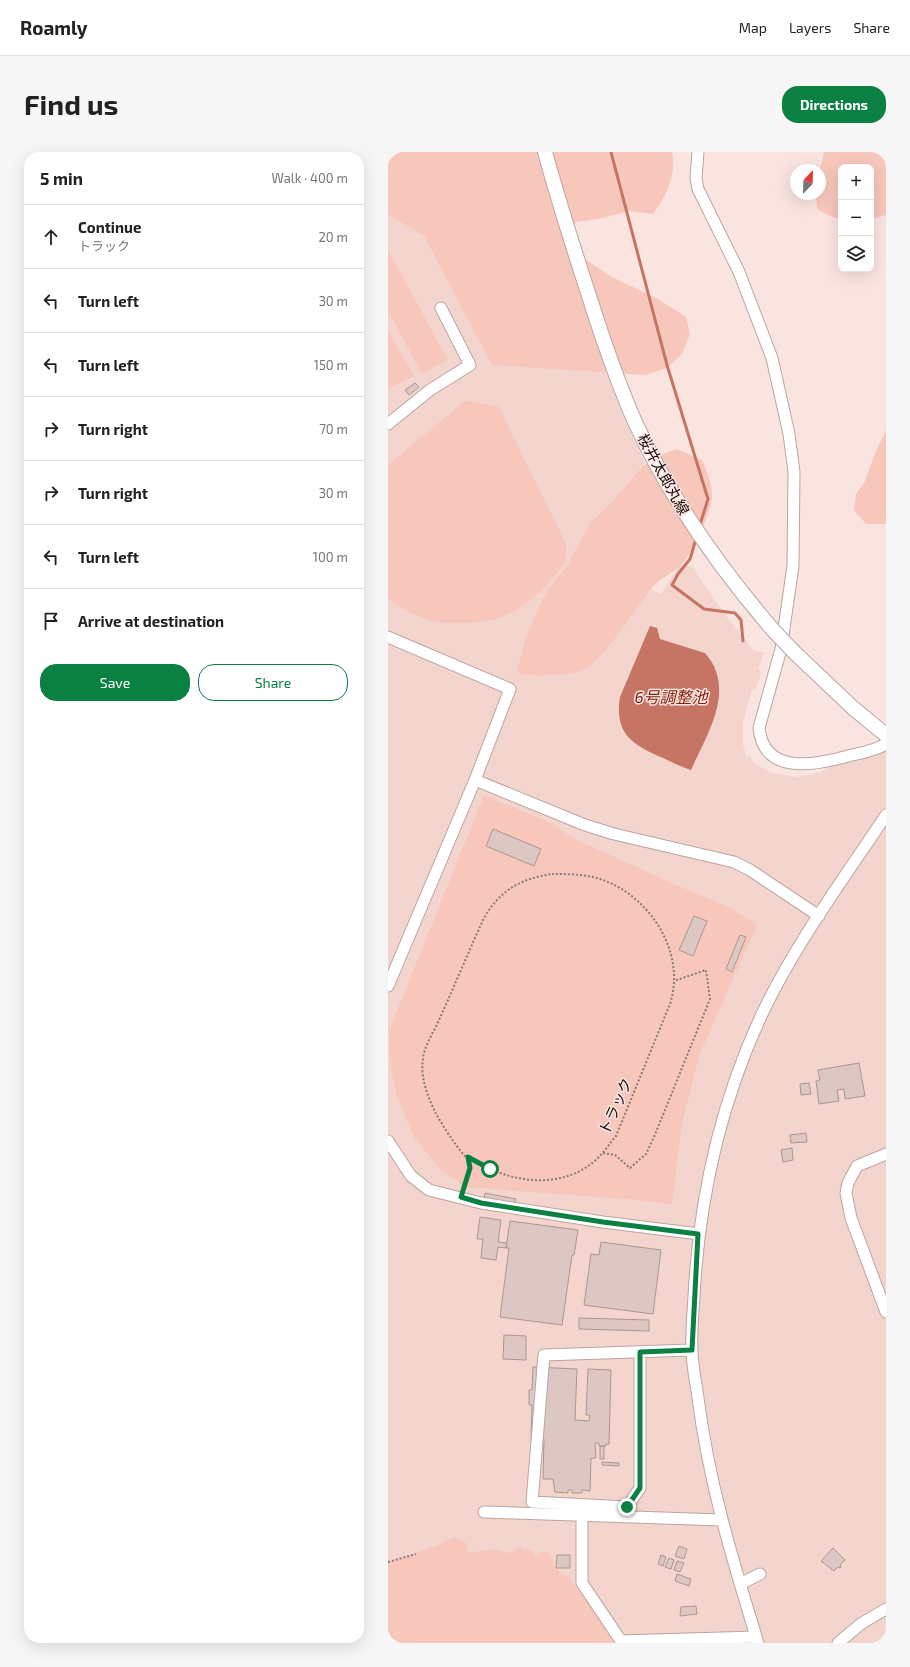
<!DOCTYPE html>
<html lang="en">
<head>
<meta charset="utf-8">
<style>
	body { margin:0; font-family:"Exo 2","Noto Sans JP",sans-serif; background:#f6f6f6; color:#222 }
	.controls { position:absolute; right:12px; top:12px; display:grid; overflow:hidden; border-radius:8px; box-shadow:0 4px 16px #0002 }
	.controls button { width:36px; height:36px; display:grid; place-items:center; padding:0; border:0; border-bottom:1px solid #e0e0e0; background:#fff; color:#222; font:20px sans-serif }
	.compass { position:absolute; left:402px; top:12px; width:36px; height:36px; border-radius:50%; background:#fff; box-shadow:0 4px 16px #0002; rotate:23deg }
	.stop { position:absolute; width:12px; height:12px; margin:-9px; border:3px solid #0b8043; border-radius:50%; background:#fff }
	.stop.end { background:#0b8043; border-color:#fff; box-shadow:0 1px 4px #0008 }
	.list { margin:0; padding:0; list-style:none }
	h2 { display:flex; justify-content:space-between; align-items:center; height:52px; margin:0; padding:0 16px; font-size:17px }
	h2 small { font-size:13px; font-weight:400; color:#767676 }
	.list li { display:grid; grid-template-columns:26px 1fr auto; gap:12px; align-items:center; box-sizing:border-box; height:64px; padding:0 16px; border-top:1px solid #e0e0e0 }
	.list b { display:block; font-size:15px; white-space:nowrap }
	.list p { margin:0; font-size:13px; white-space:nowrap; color:#767676 }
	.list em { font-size:13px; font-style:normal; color:#767676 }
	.actions { display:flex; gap:8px; padding:12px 16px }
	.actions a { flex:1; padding:9px 0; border:1px solid #0b8043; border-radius:16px; text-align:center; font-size:14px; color:#0b8043 }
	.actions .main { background:#0b8043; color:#fff }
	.icon { flex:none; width:22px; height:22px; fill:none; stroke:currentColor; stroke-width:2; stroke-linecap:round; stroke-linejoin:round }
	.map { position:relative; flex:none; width:498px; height:1491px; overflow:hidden; border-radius:16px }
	header { display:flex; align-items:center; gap:24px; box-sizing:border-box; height:56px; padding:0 20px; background:#fff; border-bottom:1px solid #e0e0e0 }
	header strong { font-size:19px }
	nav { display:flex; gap:22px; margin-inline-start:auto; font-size:14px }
	.intro { display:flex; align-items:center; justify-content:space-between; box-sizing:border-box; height:96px; padding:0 24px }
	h1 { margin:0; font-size:28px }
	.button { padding:10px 18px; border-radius:16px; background:#0b8043; color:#fff; font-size:14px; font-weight:700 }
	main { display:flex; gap:24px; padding:0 24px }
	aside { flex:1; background:#fff; border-radius:16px; box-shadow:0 4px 16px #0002 }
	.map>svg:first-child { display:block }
	.built { fill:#f3d5ce }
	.green { fill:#f7c7bc }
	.water { fill:#c67564 }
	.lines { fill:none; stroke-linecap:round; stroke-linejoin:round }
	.stream { stroke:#c67564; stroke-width:3 }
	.building { fill:#ddc7c2; stroke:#aa9691 }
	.minor-casing { stroke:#baa5a1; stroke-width:13 }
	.major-casing { stroke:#baa5a1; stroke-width:16 }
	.path { stroke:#897a77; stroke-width:2; stroke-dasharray:2 2; stroke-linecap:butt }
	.minor { stroke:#fff; stroke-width:11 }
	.major { stroke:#fff; stroke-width:14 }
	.major-bridge-casing { stroke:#baa5a1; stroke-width:16; stroke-linecap:butt }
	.major-bridge { stroke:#fff; stroke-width:14 }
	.route { stroke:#0b8043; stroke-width:5 }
	.labels { text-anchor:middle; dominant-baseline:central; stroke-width:3; stroke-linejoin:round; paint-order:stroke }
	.street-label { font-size:15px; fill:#17100e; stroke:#fae4df }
	.water-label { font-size:16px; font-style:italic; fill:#82200d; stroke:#fae4df }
</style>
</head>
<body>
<header>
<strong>Roamly</strong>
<nav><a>Map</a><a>Layers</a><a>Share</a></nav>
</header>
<div class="intro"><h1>Find us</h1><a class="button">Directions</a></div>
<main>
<aside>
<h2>5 min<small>Walk · 400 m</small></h2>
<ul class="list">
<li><svg class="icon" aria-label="ahead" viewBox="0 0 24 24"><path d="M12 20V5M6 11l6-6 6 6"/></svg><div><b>Continue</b><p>トラック</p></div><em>20 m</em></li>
<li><svg class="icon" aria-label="left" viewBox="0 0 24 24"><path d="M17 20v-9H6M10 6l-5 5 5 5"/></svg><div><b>Turn left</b></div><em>30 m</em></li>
<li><svg class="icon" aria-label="left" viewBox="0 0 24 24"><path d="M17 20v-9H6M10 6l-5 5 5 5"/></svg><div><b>Turn left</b></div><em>150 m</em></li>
<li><svg class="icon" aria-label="right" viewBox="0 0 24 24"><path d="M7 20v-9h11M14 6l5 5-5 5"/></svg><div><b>Turn right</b></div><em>70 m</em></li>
<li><svg class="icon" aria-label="right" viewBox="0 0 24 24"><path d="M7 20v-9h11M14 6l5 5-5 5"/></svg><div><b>Turn right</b></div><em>30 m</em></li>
<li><svg class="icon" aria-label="left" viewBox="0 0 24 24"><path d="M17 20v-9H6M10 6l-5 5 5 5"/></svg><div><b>Turn left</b></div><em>100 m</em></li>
<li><svg class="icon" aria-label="arrive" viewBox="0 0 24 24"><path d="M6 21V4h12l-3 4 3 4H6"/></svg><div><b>Arrive at destination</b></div></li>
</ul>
<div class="actions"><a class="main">Save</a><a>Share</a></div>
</aside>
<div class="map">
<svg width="498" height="1491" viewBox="0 0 498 1491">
	<rect width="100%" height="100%" fill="#fae4df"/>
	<path class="built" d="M 0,0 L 214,210 L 237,269 L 268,335 L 256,434 L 273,442 L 291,414 L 304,414 L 335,460 L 365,498 L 376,501 L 370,516 L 374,520 L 367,539 L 364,537 L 355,570 L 355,593 L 359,605 L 362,604 L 367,612 L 384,621 L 411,625 L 433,620 L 474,595 L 483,593 L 498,594 L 498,1491 L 0,1491 Z"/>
	<path class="green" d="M 0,0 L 284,0 C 289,23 278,44 265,62 L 242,59 L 210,67 L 188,70 L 178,85 L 180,99 L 197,107 L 222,124 L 270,147 L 298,165 L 302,182 L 294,202 L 279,216 L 257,223 L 104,213 L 36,84 L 0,62 Z
		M 436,0 L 498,0 L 498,63 L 483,67 L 483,15 L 453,15 L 453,68 L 437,62 L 429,56 L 428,42 L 432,42 L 432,18 Z
		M 0,98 L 60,208 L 34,222 L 0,159 Z
		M 0,178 L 26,224 L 0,237 Z
		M 78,248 L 111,255 L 178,391 C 178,396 179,404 177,409 C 166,430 136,457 114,465 C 97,471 74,472 56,471 C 35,469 17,458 0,447 L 0,313 Z
		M 498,279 L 498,372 L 478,372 L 466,358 L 468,342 L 477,329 L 488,299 Z
		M 289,297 L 314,308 C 319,319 324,332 324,343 C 324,360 304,402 292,414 C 283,423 270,427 263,437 C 247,457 217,507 195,518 C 185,522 172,523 162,523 C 150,524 140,524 129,520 L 138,484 L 159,438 L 179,414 L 203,370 L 225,349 L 254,315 L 272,303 Z
		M 96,643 L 165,672 L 185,686 L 286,732 L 339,754 L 369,773 L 312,901 L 294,971 L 284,1052 L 248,1048 L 77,1035 L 52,1017 L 26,985 L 8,942 L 1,903 L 1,879 Z
		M 66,1385 L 78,1391 L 80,1401 L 107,1397 L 121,1401 L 128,1399 L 130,1395 L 135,1396 L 136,1399 L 140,1396 L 144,1398 L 148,1405 L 153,1400 L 161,1401 L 171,1420 L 181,1425 L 220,1480 L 225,1491 L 0,1491 L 0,1410 L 48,1394 Z"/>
	<path class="water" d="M 262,474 L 269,476 L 272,487 L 317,501 C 349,537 319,582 303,618 C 293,615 284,610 275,606 C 245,593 226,582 232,545 Z"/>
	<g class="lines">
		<path class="stream" d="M 223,0 L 279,213 L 320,347 L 311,376
			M 308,387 L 302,407 L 290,422 L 284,433 L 316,457 L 347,461 L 353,468 L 355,489"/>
	</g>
	<path class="building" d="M 27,231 L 31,235 L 21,243 L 17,238 Z
		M 105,677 L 153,697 L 146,714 L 98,694 Z
		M 306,764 L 319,769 L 305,804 L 291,798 Z
		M 352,783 L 358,785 L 344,820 L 338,817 Z
		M 471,911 L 477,944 L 457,947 L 456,937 L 449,938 L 451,949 L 431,952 L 428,929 L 432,928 L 430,918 Z
		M 421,931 L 423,942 L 413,943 L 412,932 Z
		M 418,981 L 419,990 L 403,991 L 402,983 Z
		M 404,996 L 405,1008 L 395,1010 L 393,998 Z
		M 97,1041 L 128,1047 L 126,1053 L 96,1048 Z
		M 92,1065 L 113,1068 L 110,1090 L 119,1091 L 118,1096 L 110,1095 L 108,1108 L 93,1106 L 95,1087 L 89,1087 Z
		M 122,1069 L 190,1078 L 186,1103 L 184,1103 L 174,1173 L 112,1165 L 121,1096 L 118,1096 Z
		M 213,1090 L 273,1098 L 265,1162 L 196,1153 L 203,1102 L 211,1103 Z
		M 191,1166 L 261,1168 L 261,1179 L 191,1177 Z
		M 116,1183 L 138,1184 L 138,1208 L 115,1207 Z
		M 145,1215 L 189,1217 L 187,1268 L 201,1269 L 202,1263 L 198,1263 L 200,1217 L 223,1218 L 221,1292 L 218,1292 L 218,1294 L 211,1294 L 211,1291 L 207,1291 L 208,1306 L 203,1306 L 202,1339 L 194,1338 L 194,1341 L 184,1341 L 184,1338 L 180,1338 L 180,1341 L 167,1340 L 165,1327 L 155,1327 L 156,1287 L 143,1287 L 144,1253 L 141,1253 L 141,1238 L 144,1238 Z
		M 212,1294 L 216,1294 L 216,1307 L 212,1307 Z
		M 214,1310 L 231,1311 L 231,1314 L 214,1313 Z
		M 291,1394 L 299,1397 L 296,1407 L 287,1404 Z
		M 445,1396 L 457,1408 L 452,1413 L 453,1415 L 452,1416 L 450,1415 L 446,1419 L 433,1409 Z
		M 169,1403 L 182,1403 L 182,1416 L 168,1416 Z
		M 273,1403 L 278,1405 L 275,1414 L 270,1412 Z
		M 281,1406 L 286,1408 L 283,1417 L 277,1415 Z
		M 289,1409 L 296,1411 L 292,1420 L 286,1418 Z
		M 289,1422 L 303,1427 L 301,1434 L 287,1429 Z
		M 308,1454 L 309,1462 L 292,1464 L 293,1455 Z"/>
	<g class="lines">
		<defs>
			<path id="minor" d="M 310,0 L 308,26 L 310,37 L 351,120 L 384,206 L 401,282 L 406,320 L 405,414 L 393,497 L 371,576 C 376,624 428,613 460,604 C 473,601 487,599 498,592
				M 0,272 L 42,238 L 82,213 L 53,156
				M 0,485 L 122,537 L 87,628 L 0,834
				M 87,628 L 197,673 L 226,682 L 346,710 L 362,718 L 431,764
				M 0,989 L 23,1024 L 41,1038 L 93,1051 L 215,1070 L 311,1082
				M 498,1002 L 469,1014 L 460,1031 L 458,1041 L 463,1066 L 498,1160
				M 252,1200 L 252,1336 L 239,1355 L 144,1350 L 156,1203 L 303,1198
				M 96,1360 L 333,1368
				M 194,1365 L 194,1431 L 233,1489 L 368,1485
				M 352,1432 L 372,1422
				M 370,1491 C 345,1409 321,1332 310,1246 C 308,1230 304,1214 304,1198 C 303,1180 305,1162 306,1145 C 311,1046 332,952 374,862 C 407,792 455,728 498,663
				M 450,1491 L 474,1471 L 498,1457"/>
			<path id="major" d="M 157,0 C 171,51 187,101 203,150 C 216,191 230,231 247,270 C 282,346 331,415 385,478
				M 407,501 L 465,556 L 498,583"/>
		</defs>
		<use href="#minor" class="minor-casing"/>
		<use href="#major" class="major-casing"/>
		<path class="path" d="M 164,722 C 178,722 194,722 209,726 C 260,741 299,799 282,852 L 228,984 C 222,991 217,999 211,1005 C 183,1033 141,1033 107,1019 C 96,1015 83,1010 75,1002 C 65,990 56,975 48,962 C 40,945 32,926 35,907 C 36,894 46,880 51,868 C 66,835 80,801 95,768 C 111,739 131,727 164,722 Z
			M 215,1001 L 227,1003 L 242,1016 L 258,1002 L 266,985 L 322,847 L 318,818 L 286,829
			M 76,1037 L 82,1016 L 80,1006
			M 0,1410 L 28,1402"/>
		<use href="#minor" class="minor"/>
		<use href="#major" class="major"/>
		<defs>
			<path id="major-bridge" d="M 385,478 L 407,501"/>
		</defs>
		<use href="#major-bridge" class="major-bridge-casing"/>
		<use href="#major-bridge" class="major-bridge"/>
	</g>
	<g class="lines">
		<path class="route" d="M 102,1017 L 80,1005 L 82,1016 L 73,1045 L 93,1051 L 215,1070 L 310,1082 L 304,1198 L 252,1200 L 252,1336 L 239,1355"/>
	</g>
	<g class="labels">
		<g class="street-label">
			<text transform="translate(276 322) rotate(61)">桜井太郎丸線</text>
			<text transform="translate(227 954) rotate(-66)">トラック</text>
		</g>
		<g class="water-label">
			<text x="283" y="544">6号調整池</text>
		</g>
	</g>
</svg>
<div class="controls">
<button>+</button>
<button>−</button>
<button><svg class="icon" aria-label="layers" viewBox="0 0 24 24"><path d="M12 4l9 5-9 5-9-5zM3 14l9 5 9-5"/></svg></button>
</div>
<svg class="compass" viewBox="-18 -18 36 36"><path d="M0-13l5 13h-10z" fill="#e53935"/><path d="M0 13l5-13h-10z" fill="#767676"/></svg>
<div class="stop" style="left:102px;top:1017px"></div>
<div class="stop end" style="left:239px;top:1355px"></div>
</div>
</main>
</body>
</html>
